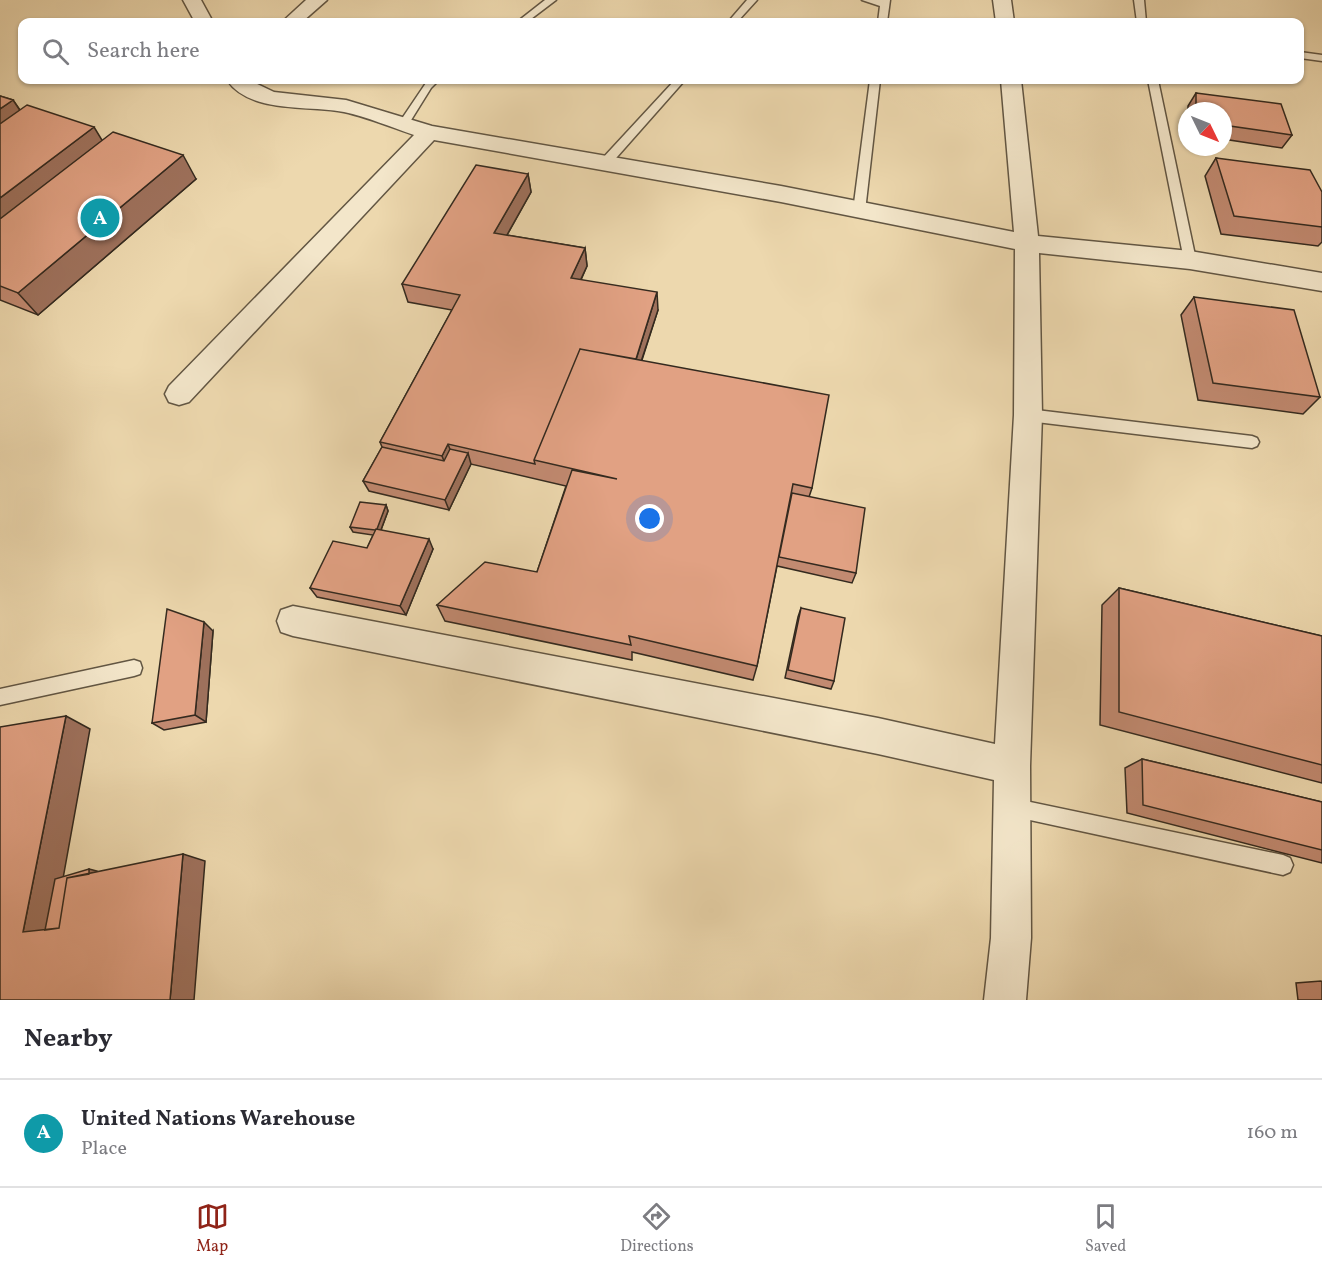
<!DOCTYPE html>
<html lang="en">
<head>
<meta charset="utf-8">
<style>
	body { margin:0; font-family:Vollkorn,serif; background:#f2f2f3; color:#2b2b33 }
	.compass { position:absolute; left:1178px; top:102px; width:54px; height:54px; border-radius:50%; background:#fff; box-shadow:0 2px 4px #0004; rotate:133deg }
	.you { position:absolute; left:650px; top:519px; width:21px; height:21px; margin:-15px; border:4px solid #fff; border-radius:50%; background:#1a73e8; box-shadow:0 0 0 9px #1a73e833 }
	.badge { display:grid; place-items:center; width:39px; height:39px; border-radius:50%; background:#8f2418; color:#fff; font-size:20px; font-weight:700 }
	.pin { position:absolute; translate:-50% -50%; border:3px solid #fff; box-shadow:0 2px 6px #0006 }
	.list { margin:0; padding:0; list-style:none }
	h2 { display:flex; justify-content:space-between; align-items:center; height:78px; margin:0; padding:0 24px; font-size:26px }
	h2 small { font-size:20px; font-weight:400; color:#7c7c81 }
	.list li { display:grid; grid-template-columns:39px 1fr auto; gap:18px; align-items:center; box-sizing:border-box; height:108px; padding:0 24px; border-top:2px solid #e1e1e2 }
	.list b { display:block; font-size:22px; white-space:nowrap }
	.list p { margin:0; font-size:20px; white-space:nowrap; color:#7c7c81 }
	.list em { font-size:20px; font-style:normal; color:#7c7c81 }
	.icon { flex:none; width:33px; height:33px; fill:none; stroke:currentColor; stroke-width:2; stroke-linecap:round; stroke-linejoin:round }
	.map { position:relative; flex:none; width:1322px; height:1000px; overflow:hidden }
	.search { position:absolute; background:#fff; box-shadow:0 2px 4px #0004; left:18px; right:18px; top:18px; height:66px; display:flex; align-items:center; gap:15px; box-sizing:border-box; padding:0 21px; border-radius:12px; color:#7c7c81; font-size:22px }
	.sheet { height:186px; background:#fff }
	nav { display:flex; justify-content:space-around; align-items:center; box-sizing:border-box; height:84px; border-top:2px solid #e1e1e2; background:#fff; font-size:16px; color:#7c7c81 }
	nav a { display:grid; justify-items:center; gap:3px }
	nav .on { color:#8f2418 }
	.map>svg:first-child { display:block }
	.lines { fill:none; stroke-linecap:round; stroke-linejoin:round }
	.service-casing { stroke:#625643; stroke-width:3 }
	.minor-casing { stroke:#625643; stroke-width:3 }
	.service { fill:#f3e6ca; fill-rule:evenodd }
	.minor { fill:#f3e6ca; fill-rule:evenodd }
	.wall { fill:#c28a71; stroke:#342a1f; stroke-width:1.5 }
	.shaded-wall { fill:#9e715c; stroke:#342a1f; stroke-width:1.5 }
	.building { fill:#e1a183; stroke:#342a1f; stroke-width:1.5 }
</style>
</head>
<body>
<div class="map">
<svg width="1322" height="1000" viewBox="0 0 1322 1000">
	<rect width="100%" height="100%" fill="#edd8ae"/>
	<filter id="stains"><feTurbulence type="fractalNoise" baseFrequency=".00333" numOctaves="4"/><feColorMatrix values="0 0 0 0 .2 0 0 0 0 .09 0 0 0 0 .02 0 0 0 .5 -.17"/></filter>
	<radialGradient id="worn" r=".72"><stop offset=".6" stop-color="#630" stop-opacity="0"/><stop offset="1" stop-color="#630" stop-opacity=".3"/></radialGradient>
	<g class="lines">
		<defs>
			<path id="service" d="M 545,0 L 556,0 L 527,22 L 517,22 Z
				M 747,0 L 757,0 L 737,22 L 728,22 Z
				M 862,0 L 890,0 L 887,22 L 878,22 L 880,6 Z
				M 1134,0 L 1144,0 L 1146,22 L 1137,22 Z
				M 1300,52 L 1322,55 L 1322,61 L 1300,58 Z
				M 428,80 L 439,80 L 431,88 L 408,125 L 400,125 L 399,123 Z
				M 675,80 L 685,80 L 609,166 L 601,166 L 601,160 Z
				M 870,80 L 880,80 L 865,211 L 859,215 L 853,211 Z
				M 1148,80 L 1158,80 L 1196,260 L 1190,264 L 1184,260 Z
				M 1028,409 L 1252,436 L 1257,438 L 1259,442 L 1257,446 L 1252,448 L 1028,421 L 1023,419 L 1021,415 L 1023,411 Z
				M 134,660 L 140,662 L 142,668 L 140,674 L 134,676 L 0,705 L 0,689 Z
				M 1011,798 L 1283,855 L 1290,858 L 1293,865 L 1290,872 L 1283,875 L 1011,816 L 1004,814 L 1002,807 L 1004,800 Z"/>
			<path id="minor" d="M 183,0 L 201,0 L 213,22 L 195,22 Z
				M 306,0 L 327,0 L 302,22 L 282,22 Z
				M 993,0 L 1011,0 L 1014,22 L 996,22 Z
				M 227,80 L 249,80 L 274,92 L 346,100 L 432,126 L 781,186 L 1014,232 L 1001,80 L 1021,80 L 1038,236 L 1190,251 L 1322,273 L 1322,291 L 1190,269 L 1039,253 L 1042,415 L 1030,766 L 1031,938 L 1026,1000 L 984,1000 L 991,938 L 994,780 L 878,754 L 293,636 L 281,632 L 277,621 L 281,610 L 293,606 L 878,718 L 995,744 L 1014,415 L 1015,249 L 781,202 L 434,140 L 189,402 L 179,405 L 169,402 L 165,394 L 169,386 L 414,135 C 391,127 367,117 344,112 C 309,105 250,114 227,80 Z"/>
		</defs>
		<use href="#service" class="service-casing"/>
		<use href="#minor" class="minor-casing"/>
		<use href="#service" class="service"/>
		<use href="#minor" class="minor"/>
	</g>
	<path class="wall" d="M 1196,93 L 1292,135 L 1282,148 L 1223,139 L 1223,111 L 1188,111 L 1188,106 Z
		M 0,96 L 13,100 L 20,110 L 102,141 L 196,179 L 38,315 L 0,300 Z
		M 1216,158 L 1322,192 L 1322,242 L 1318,246 L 1221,234 L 1205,176 Z
		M 528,174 L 531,192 L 507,235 L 585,248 L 587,266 L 581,280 L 658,310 L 642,360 L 812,488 L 809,497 L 856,573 L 852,583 L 777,566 L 757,666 L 753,680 L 632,652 L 632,660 L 445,621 L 437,605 L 537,572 L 566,486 L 471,464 L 449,510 L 369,491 L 363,481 L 382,447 L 380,442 L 452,310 L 408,302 L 402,284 Z
		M 1194,297 L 1320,397 L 1303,414 L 1198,400 L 1181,315 Z
		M 386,505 L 388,511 L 381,530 L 433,549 L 406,615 L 317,597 L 310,588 L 367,548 L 373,535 L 353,532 L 350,527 Z
		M 1119,588 L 1322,636 L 1322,783 L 1100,725 L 1102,605 Z
		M 801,608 L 834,681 L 831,689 L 785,678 L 798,617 Z
		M 213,631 L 206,722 L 164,730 L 152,723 Z
		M 1142,759 L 1322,802 L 1322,863 L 1127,813 L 1125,768 Z
		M 1321,981 L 1322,982 L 1322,1000 L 1298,1000 L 1296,983 Z"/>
	<path class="shaded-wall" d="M 13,100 L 29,124 L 0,145 L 0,109 Z
		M 94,127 L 108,150 L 0,235 L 0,198 Z
		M 183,155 L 196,179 L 38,315 L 18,293 Z
		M 528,174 L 531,192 L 498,251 L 494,233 Z
		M 585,248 L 587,266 L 573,296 L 571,278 Z
		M 657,292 L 658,310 L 635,380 L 635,363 Z
		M 448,444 L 454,460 L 448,471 L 442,456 Z
		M 468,453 L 471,464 L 449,510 L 445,500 Z
		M 386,505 L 388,511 L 379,535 L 376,530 Z
		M 429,539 L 433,549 L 406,615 L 400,606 Z
		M 204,622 L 213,631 L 206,722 L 195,715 Z
		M 66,716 L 90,729 L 53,934 L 23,932 Z
		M 183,854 L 205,861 L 194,1000 L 170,1000 Z
		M 89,869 L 97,871 L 87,933 L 80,931 Z"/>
	<path class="building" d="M 1196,93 L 1281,104 L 1292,135 L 1223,125 L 1223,111 L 1196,111 Z
		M 0,96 L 13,100 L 0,109 Z
		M 27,105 L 94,127 L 0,198 L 0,124 Z
		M 113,132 L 183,155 L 18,293 L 0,286 L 0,219 Z
		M 1216,158 L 1310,170 L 1322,192 L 1322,227 L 1234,216 Z
		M 476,165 L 528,174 L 494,233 L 585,248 L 571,278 L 657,292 L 636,359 L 580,349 L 534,460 L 535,464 L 448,444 L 442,456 L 380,442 L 460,295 L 402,284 Z
		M 1194,297 L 1294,310 L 1320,397 L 1213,383 Z
		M 580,349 L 829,395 L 812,488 L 793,484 L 757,666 L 629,636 L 631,645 L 437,605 L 485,562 L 537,572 L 572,470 L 617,479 L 534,460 Z
		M 382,447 L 444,461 L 450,449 L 468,453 L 445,500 L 363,481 Z
		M 792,493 L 865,508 L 856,573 L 779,557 Z
		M 360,502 L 386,505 L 377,529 L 376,529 L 375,530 L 350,527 Z
		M 376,529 L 429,539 L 400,606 L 310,588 L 333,541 L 367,548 Z
		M 1119,588 L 1322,636 L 1322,765 L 1119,712 Z
		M 801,608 L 845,618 L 834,681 L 788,670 Z
		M 167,609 L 204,622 L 195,715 L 152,723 Z
		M 66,716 L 23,932 L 59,928 L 67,878 L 183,854 L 170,1000 L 0,1000 L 0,727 Z
		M 1142,759 L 1322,802 L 1322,850 L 1143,805 Z
		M 89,869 L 89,874 L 67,878 L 59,928 L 45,930 L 55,879 Z"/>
	<rect width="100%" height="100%" filter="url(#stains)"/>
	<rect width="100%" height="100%" fill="url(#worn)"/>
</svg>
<svg class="compass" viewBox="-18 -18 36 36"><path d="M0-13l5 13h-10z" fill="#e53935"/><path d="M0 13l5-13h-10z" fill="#7c7c81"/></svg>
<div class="you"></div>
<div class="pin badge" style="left:100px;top:218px;background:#0f9aa8">A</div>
<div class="search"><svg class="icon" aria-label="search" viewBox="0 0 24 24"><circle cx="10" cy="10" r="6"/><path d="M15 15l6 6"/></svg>Search here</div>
</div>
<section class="sheet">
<h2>Nearby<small></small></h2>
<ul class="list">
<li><span class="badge" style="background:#0f9aa8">A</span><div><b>United Nations Warehouse</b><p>Place</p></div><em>160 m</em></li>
</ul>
</section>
<nav>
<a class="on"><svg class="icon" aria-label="map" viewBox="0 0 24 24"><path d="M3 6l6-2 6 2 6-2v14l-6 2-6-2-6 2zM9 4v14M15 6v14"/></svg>Map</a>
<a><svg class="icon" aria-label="directions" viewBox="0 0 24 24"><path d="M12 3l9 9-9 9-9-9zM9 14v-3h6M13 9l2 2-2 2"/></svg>Directions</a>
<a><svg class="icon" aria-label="saved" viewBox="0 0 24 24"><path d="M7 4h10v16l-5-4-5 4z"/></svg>Saved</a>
</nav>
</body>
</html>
